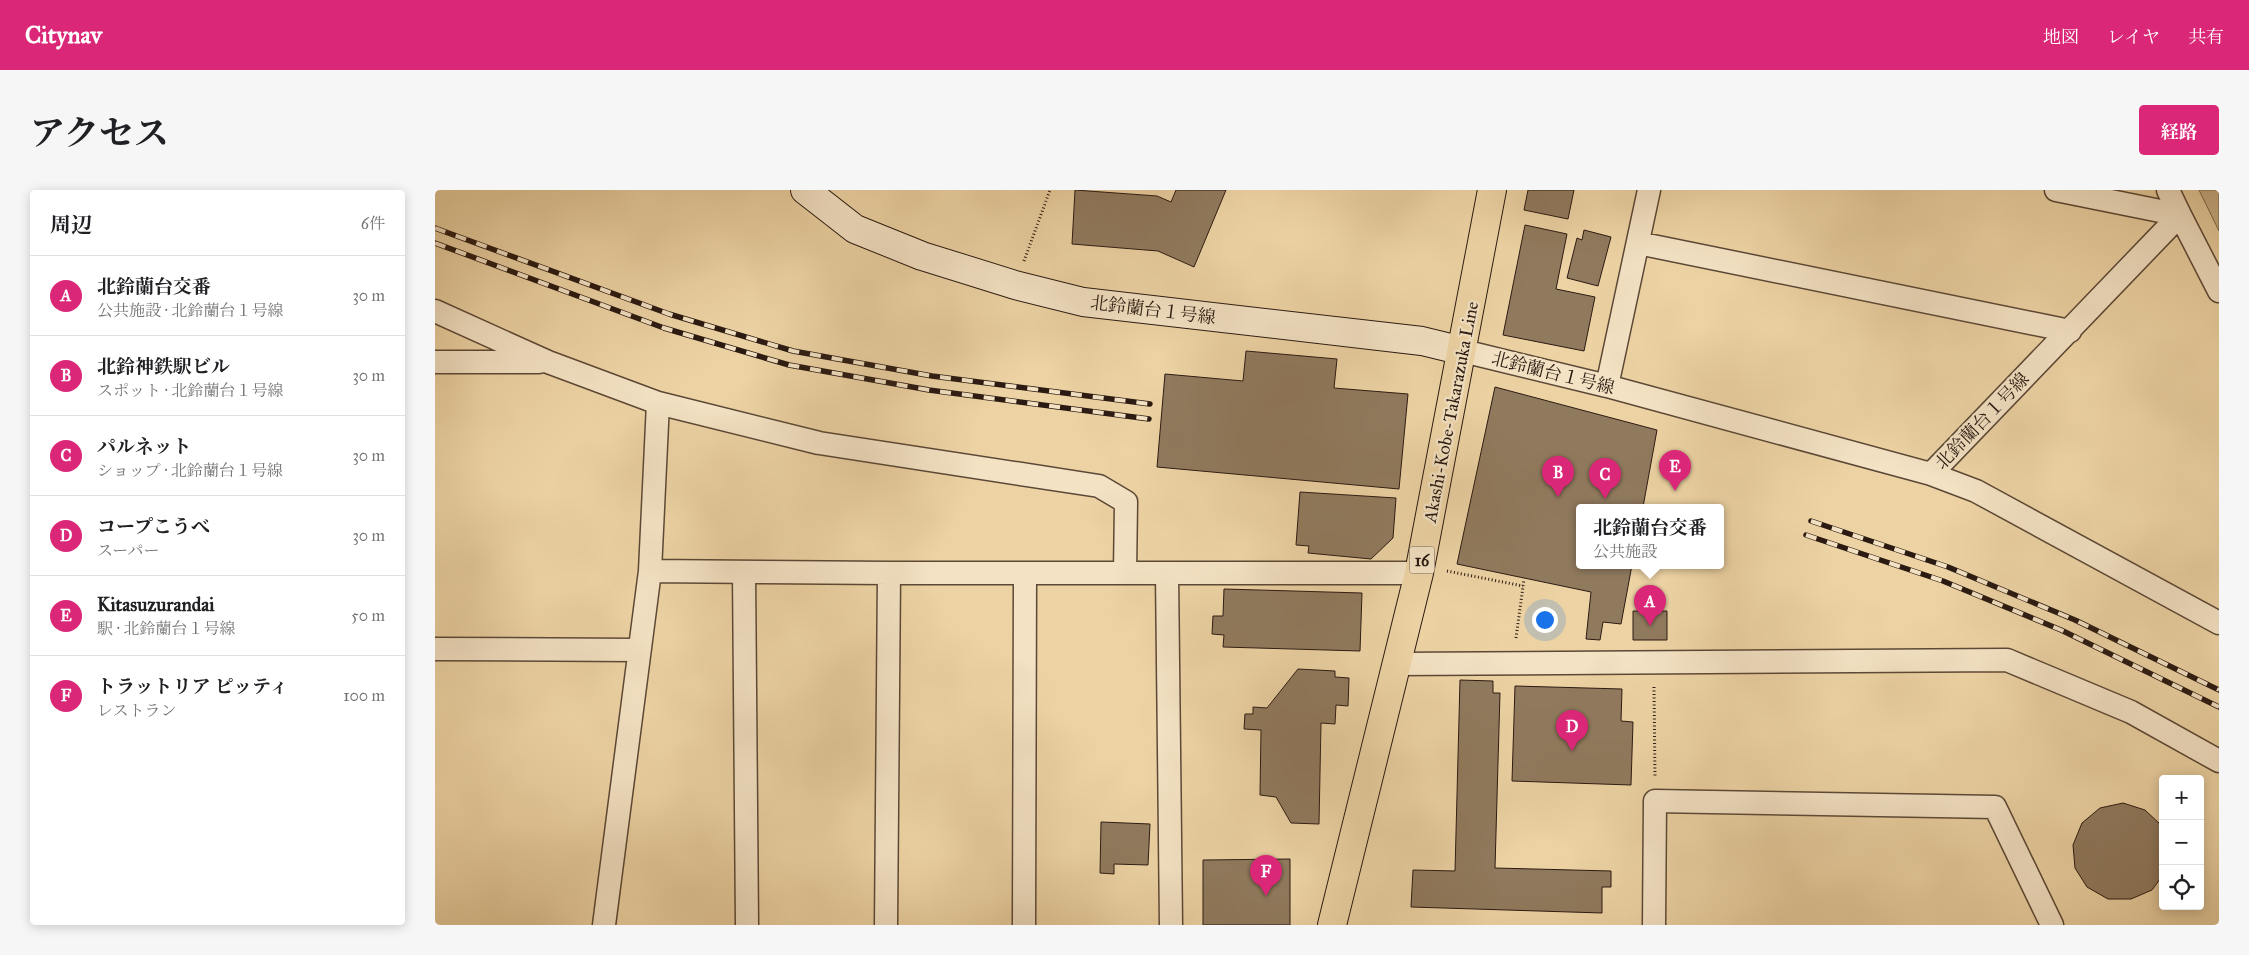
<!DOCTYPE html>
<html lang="ja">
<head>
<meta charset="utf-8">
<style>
	body { margin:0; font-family:"IM FELL Great Primer","Noto Serif JP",serif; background:#f6f6f6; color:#202124 }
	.controls { position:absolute; right:15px; bottom:15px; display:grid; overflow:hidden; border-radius:5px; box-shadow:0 2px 12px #0003 }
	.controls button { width:45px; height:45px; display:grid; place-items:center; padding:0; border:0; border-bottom:1px solid #e0e0e0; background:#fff; color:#202124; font:25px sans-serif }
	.you { position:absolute; left:1109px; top:429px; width:18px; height:18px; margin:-12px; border:4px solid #fff; border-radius:50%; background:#1a73e8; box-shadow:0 0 0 8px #1a73e833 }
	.badge { display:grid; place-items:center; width:32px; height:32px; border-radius:50%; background:#db2777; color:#fff; font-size:16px; font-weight:700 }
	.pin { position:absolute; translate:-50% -41px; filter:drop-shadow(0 1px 2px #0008) }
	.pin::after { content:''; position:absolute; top:26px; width:18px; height:15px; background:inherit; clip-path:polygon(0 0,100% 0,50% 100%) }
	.popup { position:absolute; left:1141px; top:314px; width:148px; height:65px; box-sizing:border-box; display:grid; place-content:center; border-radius:5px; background:#fff; filter:drop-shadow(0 1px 4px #0005); font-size:16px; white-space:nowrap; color:#757577 }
	.popup b { font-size:19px; color:#202124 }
	.popup::after { content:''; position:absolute; left:50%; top:100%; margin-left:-10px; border:10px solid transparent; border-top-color:#fff }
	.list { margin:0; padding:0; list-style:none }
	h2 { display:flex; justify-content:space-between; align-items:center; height:65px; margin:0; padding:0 20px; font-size:21px }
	h2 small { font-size:16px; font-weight:400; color:#757577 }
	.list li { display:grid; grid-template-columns:32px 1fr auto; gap:15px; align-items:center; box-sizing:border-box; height:80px; padding:0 20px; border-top:1px solid #e0e0e0 }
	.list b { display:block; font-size:19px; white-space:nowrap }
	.list p { margin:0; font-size:16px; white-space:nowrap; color:#757577 }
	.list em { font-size:16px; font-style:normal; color:#757577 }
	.icon { flex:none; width:28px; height:28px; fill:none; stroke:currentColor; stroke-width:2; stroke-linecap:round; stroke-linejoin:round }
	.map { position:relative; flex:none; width:1784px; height:735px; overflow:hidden; border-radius:5px }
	header { display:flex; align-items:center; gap:30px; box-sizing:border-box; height:70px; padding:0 25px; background:#db2777; color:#fff }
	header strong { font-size:24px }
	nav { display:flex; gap:28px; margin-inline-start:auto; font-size:18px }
	.intro { display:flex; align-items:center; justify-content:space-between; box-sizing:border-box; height:120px; padding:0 30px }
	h1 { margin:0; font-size:35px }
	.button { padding:12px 22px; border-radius:5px; background:#db2777; color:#fff; font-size:18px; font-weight:700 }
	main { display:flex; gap:30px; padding:0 30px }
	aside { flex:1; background:#fff; border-radius:5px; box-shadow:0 2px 12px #0003 }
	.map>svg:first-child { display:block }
	.green { fill:#ccb48b; stroke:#7c674e }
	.building { fill:#907a5e; stroke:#2b1a12 }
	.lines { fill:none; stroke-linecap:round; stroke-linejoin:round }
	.street-casing { stroke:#5c4836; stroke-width:25 }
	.secondary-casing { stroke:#2b1a12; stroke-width:30 }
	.primary-casing { stroke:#2b1a12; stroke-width:30 }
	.path { stroke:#2b1a12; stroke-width:3; stroke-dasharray:1 2.5; stroke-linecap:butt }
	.street { stroke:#f3e2c4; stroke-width:22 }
	.secondary { stroke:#f3e2c4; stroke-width:28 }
	.primary { stroke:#edd3a4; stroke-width:28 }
	.rail-casing { stroke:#2b1a12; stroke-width:5.5 }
	.rail { stroke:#f3e2c4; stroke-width:4; stroke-dasharray:11; stroke-linecap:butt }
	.labels { text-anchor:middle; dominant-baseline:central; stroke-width:4.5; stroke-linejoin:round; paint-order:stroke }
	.shield { fill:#f3e2c4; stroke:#675647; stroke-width:1 }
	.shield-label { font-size:16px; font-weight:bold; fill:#2b1a12 }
	.street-label { font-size:18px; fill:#2b1a12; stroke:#f3e2c4 }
</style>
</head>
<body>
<header>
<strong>Citynav</strong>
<nav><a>地図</a><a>レイヤ</a><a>共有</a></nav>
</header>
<div class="intro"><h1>アクセス</h1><a class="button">経路</a></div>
<main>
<aside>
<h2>周辺<small>6件</small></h2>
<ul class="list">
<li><span class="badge">A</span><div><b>北鈴蘭台交番</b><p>公共施設 · 北鈴蘭台１号線</p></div><em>30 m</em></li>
<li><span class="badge">B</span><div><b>北鈴神鉄駅ビル</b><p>スポット · 北鈴蘭台１号線</p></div><em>30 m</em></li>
<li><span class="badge">C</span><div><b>パルネット</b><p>ショップ · 北鈴蘭台１号線</p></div><em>30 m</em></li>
<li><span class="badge">D</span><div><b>コープこうべ</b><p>スーパー</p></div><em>30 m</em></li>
<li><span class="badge">E</span><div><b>Kitasuzurandai</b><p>駅 · 北鈴蘭台１号線</p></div><em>50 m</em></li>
<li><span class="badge">F</span><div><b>トラットリア ピッティ</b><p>レストラン</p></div><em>100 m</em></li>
</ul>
</aside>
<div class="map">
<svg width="1784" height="735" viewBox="0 0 1784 735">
	<rect width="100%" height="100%" fill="#edd3a4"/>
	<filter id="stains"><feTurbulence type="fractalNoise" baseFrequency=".004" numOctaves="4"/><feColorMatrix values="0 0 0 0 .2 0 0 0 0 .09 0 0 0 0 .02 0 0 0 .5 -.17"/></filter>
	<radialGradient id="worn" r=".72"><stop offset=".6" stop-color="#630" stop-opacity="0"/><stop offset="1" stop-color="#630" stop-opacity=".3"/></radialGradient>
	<path class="green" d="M 1764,0 L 1784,0 L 1784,41 Z"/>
	<path class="building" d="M 640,0 L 722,6 L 736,12 L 741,0 L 791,0 L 759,77 L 723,61 L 637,54 Z
		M 1093,0 L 1139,0 L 1133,29 L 1089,20 Z
		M 1090,35 L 1132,44 L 1121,99 L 1160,107 L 1149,161 L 1068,145 Z
		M 1149,40 L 1176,47 L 1163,96 L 1132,88 L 1142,48 L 1147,50 Z
		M 811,161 L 902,169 L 899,198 L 973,204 L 964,299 L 722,277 L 730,184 L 808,191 Z
		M 1060,197 L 1222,240 L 1208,317 L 1145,317 L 1145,375 L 1197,375 L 1186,434 L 1168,432 L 1165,450 L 1151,449 L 1156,402 L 1022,374 Z
		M 865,302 L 961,308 L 958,348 L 936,369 L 873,363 L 874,356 L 861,355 Z
		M 789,399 L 927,403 L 925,461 L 788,457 L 789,445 L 777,444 L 778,426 L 788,426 Z
		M 1198,421 L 1232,421 L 1232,450 L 1198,450 Z
		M 863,479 L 900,481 L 900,487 L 914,488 L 913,516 L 901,515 L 900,534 L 886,533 L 884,634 L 856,633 L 841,607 L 825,605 L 826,540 L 809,539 L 810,524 L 818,524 L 818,517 L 832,518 Z
		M 1025,490 L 1058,491 L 1058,503 L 1065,503 L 1060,678 L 1176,681 L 1176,697 L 1167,697 L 1167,723 L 976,717 L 978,680 L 1020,681 Z
		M 1080,496 L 1187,499 L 1186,531 L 1198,532 L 1196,595 L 1077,591 Z
		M 1688,613 L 1710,620 L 1727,636 L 1728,685 L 1717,700 L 1696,709 L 1673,709 L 1652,697 L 1640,678 L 1638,655 L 1647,633 L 1665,618 Z
		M 666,632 L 715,634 L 713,675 L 679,674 L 679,684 L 665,683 Z
		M 855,669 L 855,735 L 768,735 L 768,670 Z"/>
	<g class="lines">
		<defs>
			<path id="street" d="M 1621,0 L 1745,25 L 1784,101
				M 1203,53 L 1635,141
				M 0,121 L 113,172 L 223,213 L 384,253 L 664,296 L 691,312 L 690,383
				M 1028,161 L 1172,196 L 1496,284 L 1745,25 L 1733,0
				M 0,172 L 104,172
				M 1172,196 L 1214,0
				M 1496,284 L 1541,301 L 1784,433
				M 215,381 L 454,383 L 984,383
				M 309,382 L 312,735
				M 732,384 L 736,735
				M 0,459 L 204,460
				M 960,474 L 1572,470 L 1696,522 L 1784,571
				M 169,735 L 215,381 L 223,213
				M 451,735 L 454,383
				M 589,735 L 590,384
				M 1219,735 L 1220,611 L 1560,617 L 1617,735"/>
			<path id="secondary" d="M 370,0 L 420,39 L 487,66 L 580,95 L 648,112 L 987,151 L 1028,161"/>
			<path id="primary" d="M 897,735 L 984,383 L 1057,0"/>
		</defs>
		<use href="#street" class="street-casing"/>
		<use href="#secondary" class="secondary-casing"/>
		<use href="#primary" class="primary-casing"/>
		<path class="path" d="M 589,71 L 615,0
			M 1012,381 L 1088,396
			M 1081,448 L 1089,389
			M 1219,497 L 1220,588"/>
		<use href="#street" class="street"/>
		<use href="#secondary" class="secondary"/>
		<use href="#primary" class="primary"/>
		<defs>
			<path id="rail" d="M 0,38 L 234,124 L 358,161 L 497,186 L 715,214
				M 0,53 L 229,138 L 354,175 L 494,200 L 714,229
				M 1376,331 L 1513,377 L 1640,430 L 1784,500
				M 1371,345 L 1508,391 L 1626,440 L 1784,517"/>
		</defs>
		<use href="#rail" class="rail-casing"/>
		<use href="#rail" class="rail"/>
	</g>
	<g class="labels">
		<rect class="shield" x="974.5" y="356.5" width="25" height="27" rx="4"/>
		<g class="shield-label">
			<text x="987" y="370">16</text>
		</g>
		<g class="street-label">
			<text transform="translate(718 120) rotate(7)">北鈴蘭台１号線</text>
			<text transform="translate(1118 183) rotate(14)">北鈴蘭台１号線</text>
			<text transform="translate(1016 222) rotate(-79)">Akashi-Kobe-Takarazuka Line</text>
			<text transform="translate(1547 231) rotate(-46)">北鈴蘭台１号線</text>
		</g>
	</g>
	<rect width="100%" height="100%" filter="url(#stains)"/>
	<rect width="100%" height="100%" fill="url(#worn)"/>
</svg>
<div class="controls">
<button>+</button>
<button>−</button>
<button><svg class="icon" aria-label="locate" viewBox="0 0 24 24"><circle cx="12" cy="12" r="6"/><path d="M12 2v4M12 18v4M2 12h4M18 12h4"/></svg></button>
</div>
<div class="you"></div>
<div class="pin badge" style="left:1215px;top:436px">A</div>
<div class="popup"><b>北鈴蘭台交番</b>公共施設</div>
<div class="pin badge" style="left:1123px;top:307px">B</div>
<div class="pin badge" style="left:1170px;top:309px">C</div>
<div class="pin badge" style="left:1137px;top:561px">D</div>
<div class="pin badge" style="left:1240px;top:301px">E</div>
<div class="pin badge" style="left:831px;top:706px">F</div>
</div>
</main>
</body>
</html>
